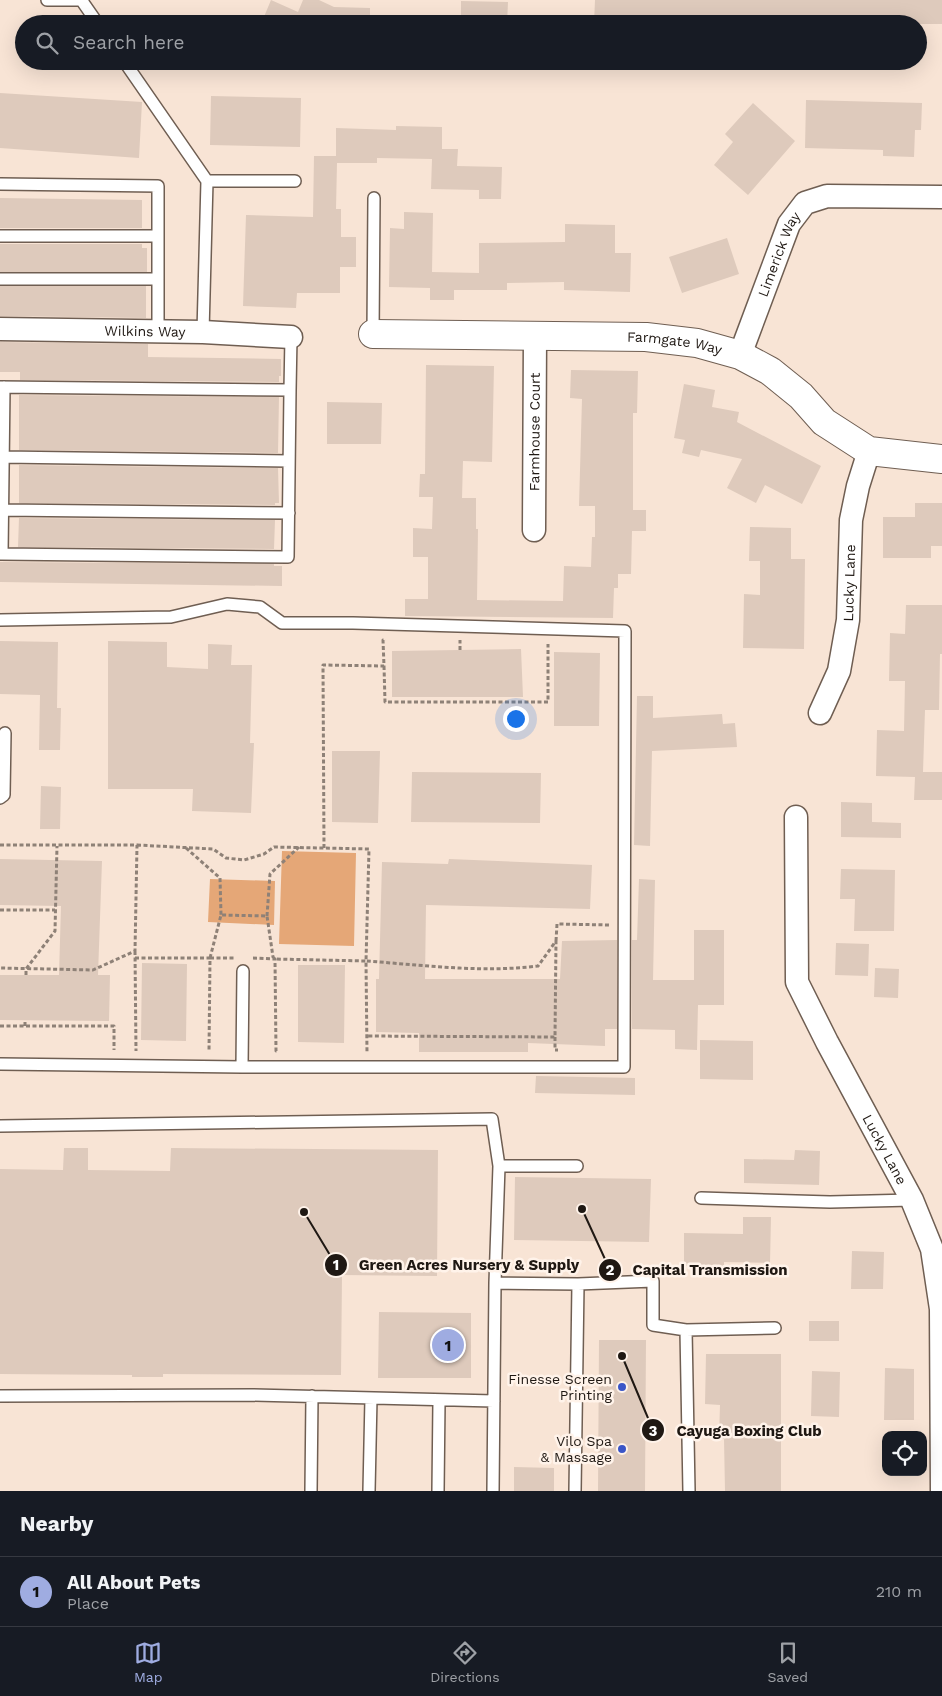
<!DOCTYPE html>
<html lang="en">
<head>
<meta charset="utf-8">
<style>
	body { margin:0; font-family:"Work Sans",sans-serif; background:#20242c; color:#f1f3f6 }
	.controls { position:absolute; right:15px; bottom:15px; display:grid; overflow:hidden; border-radius:10px; box-shadow:0 5px 20px #0002 }
	.controls button { width:45px; height:45px; display:grid; place-items:center; padding:0; border:0; border-bottom:1px solid #363941; background:#171b24; color:#f1f3f6; font:25px sans-serif }
	.you { position:absolute; left:515px; top:718px; width:18px; height:18px; margin:-12px; border:4px solid #fff; border-radius:50%; background:#1a73e8; box-shadow:0 0 0 8px #1a73e833 }
	.badge { display:grid; place-items:center; width:32px; height:32px; border-radius:50%; background:#9face1; color:#111; font-size:16px; font-weight:700 }
	.pin { position:absolute; translate:-50% -50%; border:2px solid #fff; box-shadow:0 1px 5px #0006 }
	.list { margin:0; padding:0; list-style:none }
	h2 { display:flex; justify-content:space-between; align-items:center; height:65px; margin:0; padding:0 20px; font-size:21px }
	h2 small { font-size:16px; font-weight:400; color:#9ea1a6 }
	.list li { display:grid; grid-template-columns:32px 1fr auto; gap:15px; align-items:center; box-sizing:border-box; height:70px; padding:0 20px; border-top:1px solid #363941 }
	.list b { display:block; font-size:19px; white-space:nowrap }
	.list p { margin:0; font-size:16px; white-space:nowrap; color:#9ea1a6 }
	.list em { font-size:16px; font-style:normal; color:#9ea1a6 }
	.icon { flex:none; width:28px; height:28px; fill:none; stroke:currentColor; stroke-width:2; stroke-linecap:round; stroke-linejoin:round }
	.map { position:relative; flex:none; width:942px; height:1491px; overflow:hidden }
	.search { position:absolute; background:#171b24; box-shadow:0 5px 20px #0002; left:15px; right:15px; top:15px; height:55px; display:flex; align-items:center; gap:12px; box-sizing:border-box; padding:0 18px; border-radius:28px; color:#9ea1a6; font-size:19px }
	.sheet { height:135px; background:#171b24 }
	nav { display:flex; justify-content:space-around; align-items:center; box-sizing:border-box; height:70px; border-top:1px solid #363941; background:#171b24; font-size:14px; color:#9ea1a6 }
	nav a { display:grid; justify-items:center; gap:2px }
	nav .on { color:#9face1 }
	.map>svg:first-child { display:block }
	.green { fill:#e5a777 }
	.building { fill:#decabc }
	.lines { fill:none; stroke-linecap:round; stroke-linejoin:round }
	.service-casing { stroke:#6f5e52; stroke-width:14 }
	.minor-casing { stroke:#6f5e52; stroke-width:25 }
	.tertiary-casing { stroke:#6f5e52; stroke-width:30 }
	.path { stroke:#8e8177; stroke-width:3; stroke-dasharray:4 2.5; stroke-linecap:butt }
	.service { stroke:#fff; stroke-width:11 }
	.minor { stroke:#fff; stroke-width:22 }
	.tertiary { stroke:#fff; stroke-width:28 }
	.poi-dot { fill:#3a55c7; stroke:#fff3ea; stroke-width:2 }
	.labels { text-anchor:middle; dominant-baseline:central; stroke-width:5; stroke-linejoin:round; paint-order:stroke }
	.street-label { font-size:14px; fill:#1f1813; stroke:#fff3ea }
	.poi-label { font-size:14px; fill:#1f1813; stroke:#fff3ea; text-anchor:end }
	.leader { fill:none; stroke:#1f1813; stroke-width:2 }
	.callout-dot { fill:#1f1813; stroke:#fff3ea; stroke-width:2 }
	.mark-label { font-size:15px; text-anchor:middle; font-weight:bold; fill:#fff }
	.callout-label { font-size:15px; text-anchor:middle; font-weight:bold; fill:#1f1813; stroke:#fff3ea; stroke-width:5; stroke-linejoin:round; paint-order:stroke }
</style>
</head>
<body>
<div class="map">
<svg width="942" height="1491" viewBox="0 0 942 1491">
	<rect width="100%" height="100%" fill="#f8e4d5"/>
	<path class="green" d="M 282,851 L 356,853 L 354,946 L 279,944 Z
		M 210,879 L 275,881 L 274,925 L 208,922 Z"/>
	<path class="building" d="M 271,0 L 298,12 L 303,0 L 319,0 L 334,7 L 370,8 L 370,24 L 261,24 Z
		M 595,0 L 942,0 L 942,24 L 895,24 L 895,19 L 858,18 L 858,24 L 787,24 L 787,22 L 730,21 L 730,24 L 594,24 Z
		M 461,1 L 508,2 L 507,24 L 461,24 Z
		M 0,93 L 142,102 L 139,158 L 0,148 Z
		M 211,96 L 301,98 L 300,147 L 210,145 Z
		M 806,100 L 922,103 L 921,130 L 915,130 L 914,157 L 883,156 L 883,150 L 805,148 Z
		M 753,103 L 795,141 L 748,195 L 714,165 L 733,142 L 725,134 Z
		M 396,126 L 442,127 L 442,149 L 458,149 L 457,166 L 502,167 L 501,199 L 479,199 L 479,190 L 431,189 L 432,159 L 377,158 L 377,163 L 337,163 L 336,209 L 341,209 L 341,237 L 356,237 L 356,267 L 340,267 L 340,293 L 297,293 L 296,308 L 243,306 L 246,215 L 313,217 L 314,156 L 336,156 L 336,128 L 396,130 Z
		M 0,198 L 142,200 L 142,228 L 0,228 Z
		M 404,212 L 433,213 L 432,272 L 479,273 L 479,243 L 565,242 L 565,224 L 615,225 L 615,253 L 631,253 L 630,292 L 564,290 L 564,282 L 507,283 L 507,290 L 454,290 L 454,300 L 430,300 L 430,288 L 389,287 L 390,228 L 404,229 Z
		M 727,238 L 739,274 L 682,293 L 669,257 Z
		M 0,244 L 142,244 L 142,248 L 147,248 L 147,272 L 0,272 Z
		M 0,286 L 146,286 L 146,318 L 0,316 Z
		M 0,342 L 148,344 L 148,357 L 281,359 L 281,376 L 279,376 L 279,382 L 20,380 L 20,372 L 0,372 Z
		M 426,365 L 494,366 L 492,462 L 463,461 L 462,498 L 476,498 L 476,529 L 478,529 L 477,600 L 563,601 L 564,566 L 591,567 L 592,537 L 595,537 L 595,506 L 579,506 L 582,399 L 570,398 L 571,370 L 638,371 L 637,413 L 633,413 L 633,510 L 646,510 L 646,531 L 632,531 L 631,574 L 618,574 L 618,588 L 614,588 L 613,618 L 405,616 L 405,599 L 428,599 L 428,557 L 413,557 L 413,528 L 432,529 L 433,497 L 419,497 L 420,474 L 425,474 Z
		M 684,384 L 715,390 L 712,407 L 739,412 L 737,422 L 821,466 L 802,504 L 765,485 L 756,503 L 727,488 L 742,459 L 701,450 L 699,457 L 682,453 L 685,440 L 674,438 Z
		M 19,395 L 279,397 L 278,453 L 19,450 Z
		M 327,402 L 382,403 L 381,444 L 327,444 Z
		M 19,465 L 278,468 L 279,503 L 275,503 L 275,505 L 19,503 Z
		M 915,503 L 942,503 L 942,546 L 931,546 L 931,558 L 883,558 L 883,517 L 915,517 Z
		M 19,518 L 275,520 L 274,549 L 18,547 Z
		M 750,527 L 791,528 L 791,559 L 805,559 L 804,649 L 743,648 L 744,594 L 760,595 L 760,561 L 749,561 Z
		M 0,562 L 274,564 L 274,566 L 282,566 L 282,586 L 0,582 Z
		M 906,605 L 942,605 L 942,654 L 940,654 L 939,710 L 925,710 L 923,772 L 942,772 L 942,800 L 914,800 L 915,777 L 876,776 L 877,730 L 904,731 L 905,681 L 889,681 L 890,633 L 905,634 Z
		M 0,641 L 58,642 L 57,708 L 61,708 L 60,750 L 39,750 L 40,695 L 0,694 Z
		M 108,641 L 167,642 L 167,667 L 208,669 L 208,644 L 232,645 L 231,665 L 252,665 L 250,743 L 254,743 L 251,813 L 192,811 L 193,789 L 108,789 Z
		M 521,649 L 523,697 L 392,697 L 392,651 Z
		M 554,652 L 600,653 L 599,726 L 554,726 Z
		M 637,696 L 653,696 L 653,718 L 722,714 L 723,724 L 735,723 L 737,747 L 652,751 L 650,846 L 634,845 Z
		M 332,751 L 380,751 L 378,823 L 332,822 Z
		M 412,772 L 541,773 L 540,823 L 411,822 Z
		M 41,786 L 61,787 L 60,829 L 40,829 Z
		M 841,802 L 872,803 L 872,822 L 901,823 L 901,838 L 841,837 Z
		M 0,859 L 102,861 L 98,975 L 110,975 L 109,1021 L 0,1020 L 0,975 L 59,975 L 61,906 L 0,905 Z
		M 449,859 L 592,865 L 590,909 L 426,905 L 425,979 L 560,979 L 562,941 L 617,940 L 617,1029 L 605,1029 L 605,1046 L 528,1043 L 528,1052 L 419,1052 L 419,1033 L 376,1032 L 376,979 L 379,979 L 382,862 L 448,864 Z
		M 841,869 L 895,870 L 894,931 L 854,931 L 855,899 L 840,899 Z
		M 639,879 L 655,880 L 653,980 L 694,980 L 694,930 L 724,930 L 724,1005 L 698,1005 L 697,1050 L 675,1049 L 675,1030 L 632,1029 L 632,940 L 637,940 Z
		M 836,943 L 869,944 L 868,976 L 835,975 Z
		M 142,963 L 187,964 L 186,1041 L 141,1040 Z
		M 298,965 L 345,965 L 344,1043 L 298,1042 Z
		M 875,968 L 899,969 L 898,998 L 874,997 Z
		M 700,1040 L 753,1041 L 753,1080 L 700,1079 Z
		M 536,1076 L 635,1078 L 635,1095 L 535,1093 Z
		M 64,1148 L 88,1148 L 88,1170 L 170,1171 L 171,1148 L 438,1150 L 437,1276 L 342,1275 L 341,1375 L 163,1374 L 163,1377 L 132,1377 L 132,1375 L 0,1374 L 0,1169 L 63,1170 Z
		M 795,1150 L 820,1151 L 819,1185 L 744,1183 L 744,1159 L 794,1160 Z
		M 515,1177 L 651,1179 L 649,1242 L 514,1240 Z
		M 743,1217 L 771,1217 L 770,1263 L 724,1262 L 724,1267 L 684,1266 L 684,1233 L 743,1234 Z
		M 852,1251 L 884,1252 L 883,1289 L 851,1289 Z
		M 379,1312 L 471,1313 L 471,1378 L 378,1378 Z
		M 809,1321 L 839,1321 L 839,1341 L 809,1341 Z
		M 599,1340 L 646,1340 L 645,1491 L 598,1491 Z
		M 706,1354 L 781,1354 L 781,1491 L 725,1491 L 724,1439 L 719,1439 L 720,1405 L 705,1404 Z
		M 885,1368 L 914,1369 L 914,1420 L 884,1420 Z
		M 812,1371 L 840,1372 L 839,1417 L 811,1416 Z
		M 514,1467 L 554,1468 L 554,1491 L 514,1491 Z"/>
	<g class="lines">
		<defs>
			<path id="service" d="M 47,0 L 83,0
				M 82,1 L 98,24
				M 124,61 L 207,181 L 203,332
				M 207,181 L 295,181
				M 0,184 L 158,186 L 158,332
				M 0,236 L 157,236
				M 0,279 L 158,279
				M 373,334 L 374,198
				M 0,387 L 290,390 L 288,557 L 0,554
				M 290,390 L 291,337
				M 3,457 L 289,461
				M 3,510 L 289,513
				M 2,554 L 4,387
				M 0,620 L 171,617 L 227,604 L 260,607 L 282,623 L 353,623 L 625,631 L 624,1067 L 242,1067 L 0,1064
				M 0,798 L 4,795 L 5,733
				M 242,1067 L 243,971
				M 0,1126 L 492,1119 L 499,1166
				M 701,1198 L 830,1202 L 912,1200
				M 495,1283 L 578,1284 L 575,1491
				M 578,1284 L 653,1281 L 653,1325 L 686,1330
				M 0,1396 L 251,1395 L 494,1401
				M 311,1491 L 312,1396
				M 369,1491 L 371,1398
				M 438,1491 L 439,1401
				M 493,1491 L 495,1283 L 499,1166 L 577,1166
				M 689,1491 L 686,1330 L 775,1328"/>
			<g id="minor">
				<path id="s1" d="M 0,329 L 203,332 L 291,337"/>
				<path id="s2" d="M 740,355 L 789,224 L 805,203 L 827,196 L 942,197"/>
				<path id="s3" d="M 534,530 L 535,336"/>
				<path id="s4" d="M 820,713 L 839,671 L 848,620 L 851,520 L 858,486 L 869,451"/>
				<path id="s5" d="M 796,817 L 797,982 L 827,1042 L 912,1200 L 932,1249 L 941,1309 L 942,1491"/>
			</g>
			<g id="tertiary">
				<path id="s6" d="M 373,334 L 646,337 L 697,343 L 740,355 L 770,371 L 801,396 L 824,422 L 869,451 L 942,459"/>
			</g>
		</defs>
		<use href="#service" class="service-casing"/>
		<use href="#minor" class="minor-casing"/>
		<use href="#tertiary" class="tertiary-casing"/>
		<path class="path" d="M 460,650 L 460,640
			M 384,666 L 385,702 L 548,702 L 548,644
			M 0,845 L 137,845 L 135,951 L 93,970 L 0,968
			M 137,845 L 213,849 L 226,858 L 244,860 L 264,854 L 274,847 L 369,849 L 366,961 C 422,965 481,973 538,966 L 556,941 L 555,1037 L 367,1036
			M 186,848 L 220,878 L 221,915
			M 324,848 L 323,665 L 384,666 L 383,640 L 386,640
			M 0,910 L 55,910
			M 267,916 L 270,874 L 299,847
			M 556,941 L 557,924 L 610,925
			M 135,951 L 136,1051
			M 135,958 L 210,958 L 209,1051
			M 210,958 L 234,958
			M 210,958 L 221,915 L 267,916 L 273,957 L 275,959 L 366,961 L 367,1053
			M 253,958 L 275,959 L 276,1051 L 278,1051
			M 26,975 L 26,969 L 55,931 L 57,846
			M 0,1026 L 114,1026 L 114,1050
			M 25,1026 L 25,1021
			M 555,1037 L 555,1050 L 558,1050"/>
		<use href="#service" class="service"/>
		<use href="#minor" class="minor"/>
		<use href="#tertiary" class="tertiary"/>
	</g>
	<g class="poi-dot">
		<circle cx="622" cy="1387" r="5"/>
		<circle cx="622" cy="1449" r="5"/>
	</g>
	<g class="labels">
		<g class="street-label">
			<text stroke="none"><textPath href="#s2" startOffset="108">Limerick Way</textPath></text>
			<text stroke="none"><textPath href="#s1" startOffset="145">Wilkins Way</textPath></text>
			<text stroke="none"><textPath href="#s6" startOffset="302">Farmgate Way</textPath></text>
			<text stroke="none"><textPath href="#s3" startOffset="98">Farmhouse Court</textPath></text>
			<text stroke="none"><textPath href="#s4" startOffset="135">Lucky Lane</textPath></text>
			<text stroke="none"><textPath href="#s5" startOffset="354">Lucky Lane</textPath></text>
		</g>
		<g class="poi-label">
			<text x="612" y="1379">Finesse Screen<tspan x="612" dy="16">Printing</tspan></text>
			<text x="612" y="1441">Vilo Spa<tspan x="612" dy="16">&amp; Massage</tspan></text>
		</g>
	</g>
	<path class="leader" d="M304 1212L336 1265M582 1209L610 1270M622 1356L653 1430"/>
	<g class="callout-dot">
		<circle cx="304" cy="1212" r="5"/>
		<circle cx="582" cy="1209" r="5"/>
		<circle cx="622" cy="1356" r="5"/>
		<circle cx="336" cy="1265" r="12"/>
		<circle cx="610" cy="1270" r="12"/>
		<circle cx="653" cy="1430" r="12"/>
	</g>
	<g class="mark-label">
		<text x="336" y="1270">1</text>
		<text x="610" y="1275">2</text>
		<text x="653" y="1436">3</text>
	</g>
	<g class="callout-label">
		<text x="469" y="1270">Green Acres Nursery &amp; Supply</text>
		<text x="710" y="1275">Capital Transmission</text>
		<text x="749" y="1436">Cayuga Boxing Club</text>
	</g>
</svg>
<div class="controls">
<button><svg class="icon" aria-label="locate" viewBox="0 0 24 24"><circle cx="12" cy="12" r="6"/><path d="M12 2v4M12 18v4M2 12h4M18 12h4"/></svg></button>
</div>
<div class="you"></div>
<div class="pin badge" style="left:448px;top:1345px">1</div>
<div class="search"><svg class="icon" aria-label="search" viewBox="0 0 24 24"><circle cx="10" cy="10" r="6"/><path d="M15 15l6 6"/></svg>Search here</div>
</div>
<section class="sheet">
<h2>Nearby<small></small></h2>
<ul class="list">
<li><span class="badge">1</span><div><b>All About Pets</b><p>Place</p></div><em>210 m</em></li>
</ul>
</section>
<nav>
<a class="on"><svg class="icon" aria-label="map" viewBox="0 0 24 24"><path d="M3 6l6-2 6 2 6-2v14l-6 2-6-2-6 2zM9 4v14M15 6v14"/></svg>Map</a>
<a><svg class="icon" aria-label="directions" viewBox="0 0 24 24"><path d="M12 3l9 9-9 9-9-9zM9 14v-3h6M13 9l2 2-2 2"/></svg>Directions</a>
<a><svg class="icon" aria-label="saved" viewBox="0 0 24 24"><path d="M7 4h10v16l-5-4-5 4z"/></svg>Saved</a>
</nav>
</body>
</html>
